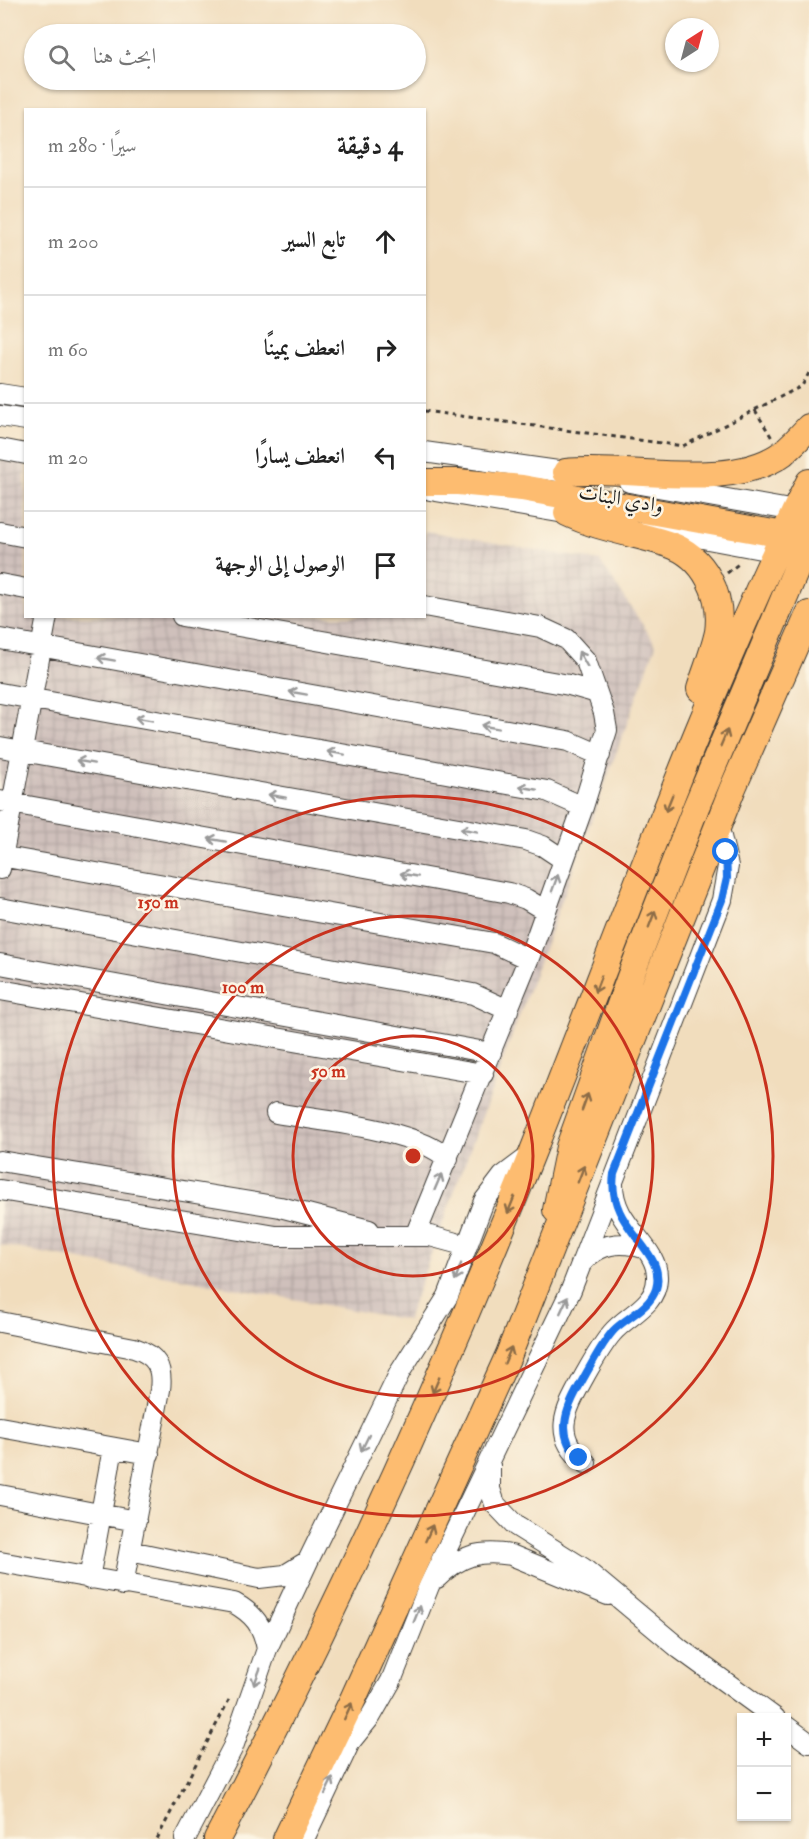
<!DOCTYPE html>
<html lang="ar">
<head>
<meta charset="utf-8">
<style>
	body { margin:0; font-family:"IM FELL Double Pica",Amiri,serif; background:#f2f2f2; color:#222; direction:rtl }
	.controls { position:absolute; right:18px; bottom:18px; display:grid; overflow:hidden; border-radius:0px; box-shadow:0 2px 4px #0004 }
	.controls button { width:54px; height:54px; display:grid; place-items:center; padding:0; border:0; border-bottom:2px solid #e0e0e0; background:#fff; color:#222; font:30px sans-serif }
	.compass { position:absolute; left:665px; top:18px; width:54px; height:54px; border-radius:50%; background:#fff; box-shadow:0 2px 4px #0004; rotate:36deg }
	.stop { position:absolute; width:18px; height:18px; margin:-14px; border:4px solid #1a73e8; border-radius:50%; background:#fff }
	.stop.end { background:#1a73e8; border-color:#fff; box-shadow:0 2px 6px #0008 }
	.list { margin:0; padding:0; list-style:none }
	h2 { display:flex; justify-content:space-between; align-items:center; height:78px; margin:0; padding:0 24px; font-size:26px }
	h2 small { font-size:20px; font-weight:400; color:#767676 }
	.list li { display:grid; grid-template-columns:39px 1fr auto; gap:18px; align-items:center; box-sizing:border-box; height:108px; padding:0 24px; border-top:2px solid #e0e0e0 }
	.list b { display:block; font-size:22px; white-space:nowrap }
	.list em { font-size:20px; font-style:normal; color:#767676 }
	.icon { flex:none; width:33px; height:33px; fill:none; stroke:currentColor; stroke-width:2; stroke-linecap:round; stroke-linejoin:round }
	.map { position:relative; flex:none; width:809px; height:1839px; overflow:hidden; direction:ltr }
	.search { position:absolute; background:#fff; box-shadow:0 2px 4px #0004; left:24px; top:24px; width:402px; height:66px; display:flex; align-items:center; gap:15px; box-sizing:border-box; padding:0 21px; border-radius:33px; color:#767676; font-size:22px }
	.panel { position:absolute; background:#fff; box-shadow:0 2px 4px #0004; left:24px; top:108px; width:402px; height:510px; border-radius:0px; direction:rtl }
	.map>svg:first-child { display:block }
	.industrial { fill:url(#industrial-grid) }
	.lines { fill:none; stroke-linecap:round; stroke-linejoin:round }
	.minor-casing { stroke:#3c3934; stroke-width:22 }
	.major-casing { stroke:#3c3934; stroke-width:28 }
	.path { stroke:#3c3934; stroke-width:3; stroke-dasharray:4.5 4.5; stroke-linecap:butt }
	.minor { stroke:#fff; stroke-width:20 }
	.major { stroke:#fdbc70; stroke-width:26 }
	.oneway { stroke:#999 }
	.oneway2 { stroke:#8c6c46 }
	.route { stroke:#1a73e8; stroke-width:8 }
	.ring { fill:none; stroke:#c8321e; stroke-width:3 }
	.labels { text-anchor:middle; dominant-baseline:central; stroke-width:5; stroke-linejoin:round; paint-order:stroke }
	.street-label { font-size:21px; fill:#1c1c1c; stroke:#fcf5e5 }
	.centre { fill:#c8321e; stroke:#fcf5e5; stroke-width:3 }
	.ring-label { font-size:18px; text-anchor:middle; font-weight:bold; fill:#c8321e; stroke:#fcf5e5; stroke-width:5; stroke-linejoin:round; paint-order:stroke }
</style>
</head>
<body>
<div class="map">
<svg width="809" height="1839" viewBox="0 0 809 1839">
	<defs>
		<pattern id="industrial-grid" width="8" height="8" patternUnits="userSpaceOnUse" patternTransform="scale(1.5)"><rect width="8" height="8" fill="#cfc0bb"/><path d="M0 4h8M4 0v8" fill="none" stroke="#b1a4a0"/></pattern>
	</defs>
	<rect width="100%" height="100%" fill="#fcf5e5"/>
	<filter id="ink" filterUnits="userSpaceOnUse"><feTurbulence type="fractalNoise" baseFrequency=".0167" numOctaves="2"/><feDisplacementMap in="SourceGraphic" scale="12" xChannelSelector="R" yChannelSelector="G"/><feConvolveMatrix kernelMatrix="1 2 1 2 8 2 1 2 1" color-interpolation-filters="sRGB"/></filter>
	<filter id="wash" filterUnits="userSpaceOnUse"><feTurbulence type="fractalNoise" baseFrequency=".008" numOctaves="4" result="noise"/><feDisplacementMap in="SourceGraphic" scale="24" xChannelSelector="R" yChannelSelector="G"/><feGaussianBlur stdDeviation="1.35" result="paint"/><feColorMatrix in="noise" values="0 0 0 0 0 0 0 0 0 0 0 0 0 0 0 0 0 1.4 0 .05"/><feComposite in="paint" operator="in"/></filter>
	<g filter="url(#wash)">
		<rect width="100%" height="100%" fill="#f1ddbd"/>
		<path class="industrial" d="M 0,459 L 25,463 L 26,616 L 424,616 L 425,531 L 600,561 L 656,645 L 407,1320 L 0,1245 Z"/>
	</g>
	<g filter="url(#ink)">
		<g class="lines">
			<defs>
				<path id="minor" d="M 0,394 L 26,398
					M 0,416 L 26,420
					M 0,449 L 26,454
					M 424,452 L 579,474
					M 629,482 L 807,513
					M 430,490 L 582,516
					M 649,528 L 788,554
					M 0,532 L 26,537
					M 0,584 L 26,589
					M 182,616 L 569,685 L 597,693
					M 0,639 L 568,741 L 600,755
					M 0,693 L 547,791 L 583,807
					M 0,747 L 526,840 L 543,846 L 564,860
					M 0,801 L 509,893 L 526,899 L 546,911
					M 0,856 L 494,943 L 528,959
					M 0,869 L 47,616
					M 0,908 L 473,994 L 508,1010
					M 0,964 L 491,1053
					M 0,990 L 483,1074
					M 276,1113 C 321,1121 417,1129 448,1159
					M 0,1161 L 280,1207 L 369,1230
					M 0,1190 L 276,1236 L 430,1236 L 467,1246
					M 415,1236 L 530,955 L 583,807 L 607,730 L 604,713 L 586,661 L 566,639 L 540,627 L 424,606
					M 581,1264 C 598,1243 622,1240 646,1249
					M 0,1322 L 134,1348 C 156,1355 163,1367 160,1390 L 123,1585
					M 0,1427 L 149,1454
					M 586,1463 C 549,1435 567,1408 585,1375 C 593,1361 601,1346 612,1333 C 627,1315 656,1306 657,1279 C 659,1245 612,1227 613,1183
					M 490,1465 L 490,1489 L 495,1504 L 516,1526 L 583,1568 L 680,1649 L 775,1718
					M 0,1495 L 136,1521
					M 130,1551 L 259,1578 L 285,1575 L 308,1561
					M 0,1562 L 234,1603 C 254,1614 263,1626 267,1649
					M 437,1578 C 460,1555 480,1550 511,1555 L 608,1595
					M 89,1579 L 113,1448
					M 786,1726 L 809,1743
					M 185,1839 L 233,1747 L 267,1649 L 308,1561 L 400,1372 L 448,1296 L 484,1201 L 503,1176 L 531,1155
					M 304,1839 L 350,1742 L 371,1716 L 391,1681 L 429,1586 L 571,1290 L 722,900 L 728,866 L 718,824"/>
				<path id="major" d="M 566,472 C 629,465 731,492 783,453 C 792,445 801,436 809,427
					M 424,482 L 458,482 L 522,488 L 784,535 L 801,535
					M 567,513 C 600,529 634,533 668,544 C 705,556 723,595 718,632 C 714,651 706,670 700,689
					M 556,1210 L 569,1147 L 630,977 L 696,807 L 804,551 L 802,526 L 795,511
					M 217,1839 C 334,1617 438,1389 531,1156 C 621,930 702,700 809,482
					M 286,1839 L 353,1699 L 509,1354 L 732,790 L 809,614"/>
			</defs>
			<use href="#minor" class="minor-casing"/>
			<use href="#major" class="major-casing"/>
			<path class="path" d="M 755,410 L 772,438
				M 424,411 L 683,446 L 802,386 L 809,373
				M 727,573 L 741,562
				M 157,1839 L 229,1700"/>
			<use href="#minor" class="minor"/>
			<use href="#major" class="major"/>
		</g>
		<defs><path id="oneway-shaft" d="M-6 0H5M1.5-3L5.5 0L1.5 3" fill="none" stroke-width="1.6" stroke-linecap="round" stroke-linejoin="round" transform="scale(1.5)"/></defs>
		<g class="oneway">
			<use href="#oneway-shaft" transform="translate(106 659) rotate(-170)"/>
			<use href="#oneway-shaft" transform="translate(583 659) rotate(-120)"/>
			<use href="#oneway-shaft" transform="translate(298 693) rotate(-170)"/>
			<use href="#oneway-shaft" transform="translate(144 719) rotate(-170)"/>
			<use href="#oneway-shaft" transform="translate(490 727) rotate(-170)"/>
			<use href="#oneway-shaft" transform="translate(336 753) rotate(-170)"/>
			<use href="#oneway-shaft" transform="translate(85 762) rotate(-170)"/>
			<use href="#oneway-shaft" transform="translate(528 788) rotate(-170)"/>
			<use href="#oneway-shaft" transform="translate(277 796) rotate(-170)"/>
			<use href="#oneway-shaft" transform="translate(469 830) rotate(-170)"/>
			<use href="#oneway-shaft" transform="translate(217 840) rotate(-170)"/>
			<use href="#oneway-shaft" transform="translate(409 875) rotate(-170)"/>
			<use href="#oneway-shaft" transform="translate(555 883) rotate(-70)"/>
			<use href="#oneway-shaft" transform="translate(438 1182) rotate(-67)"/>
			<use href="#oneway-shaft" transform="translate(458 1272) rotate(110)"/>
			<use href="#oneway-shaft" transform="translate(564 1305) rotate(-65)"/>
			<use href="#oneway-shaft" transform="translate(365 1443) rotate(116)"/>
			<use href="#oneway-shaft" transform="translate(417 1614) rotate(-68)"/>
			<use href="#oneway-shaft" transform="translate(257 1677) rotate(111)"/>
			<use href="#oneway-shaft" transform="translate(329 1786) rotate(-64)"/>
		</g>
		<g class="oneway2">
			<use href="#oneway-shaft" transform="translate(724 738) rotate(-67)"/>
			<use href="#oneway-shaft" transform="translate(669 803) rotate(112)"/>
			<use href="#oneway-shaft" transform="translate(652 919) rotate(-69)"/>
			<use href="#oneway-shaft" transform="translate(598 984) rotate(111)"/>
			<use href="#oneway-shaft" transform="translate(585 1102) rotate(-70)"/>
			<use href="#oneway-shaft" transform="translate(581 1174) rotate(-69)"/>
			<use href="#oneway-shaft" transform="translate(511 1205) rotate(112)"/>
			<use href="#oneway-shaft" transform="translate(508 1355) rotate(-67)"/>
			<use href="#oneway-shaft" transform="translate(436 1385) rotate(113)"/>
			<use href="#oneway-shaft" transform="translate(429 1533) rotate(-66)"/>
			<use href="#oneway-shaft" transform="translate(348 1711) rotate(-65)"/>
		</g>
	</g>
	<g class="lines" filter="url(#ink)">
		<path class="route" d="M 579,1458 C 551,1430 571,1401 587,1372 C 595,1358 603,1342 614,1330 C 627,1317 650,1308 656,1289 C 668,1249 606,1230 614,1174 L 722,900 L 727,878 L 726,852"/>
	</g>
	<g class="ring">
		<circle cx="413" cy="1156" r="120"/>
		<circle cx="413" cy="1156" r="240"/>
		<circle cx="413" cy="1156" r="360"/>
	</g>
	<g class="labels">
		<g class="street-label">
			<text transform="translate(621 499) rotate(10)">وادي البنات</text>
		</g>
	</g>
	<circle cx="413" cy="1156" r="9" class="centre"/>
	<g class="ring-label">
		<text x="158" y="908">150 m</text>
		<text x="243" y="993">100 m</text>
		<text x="328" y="1077">50 m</text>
	</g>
</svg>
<div class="controls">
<button>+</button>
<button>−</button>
</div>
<svg class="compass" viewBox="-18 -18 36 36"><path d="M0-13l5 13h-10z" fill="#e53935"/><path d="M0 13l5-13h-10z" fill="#767676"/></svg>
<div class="stop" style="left:726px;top:852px"></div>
<div class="stop end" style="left:579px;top:1458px"></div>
<div class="search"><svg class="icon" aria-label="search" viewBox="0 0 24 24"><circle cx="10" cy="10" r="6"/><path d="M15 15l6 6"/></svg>ابحث هنا</div>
<section class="panel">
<h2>4 دقيقة<small>سيرًا · 280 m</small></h2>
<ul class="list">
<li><svg class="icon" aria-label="ahead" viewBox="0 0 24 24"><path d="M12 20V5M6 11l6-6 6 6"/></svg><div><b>تابع السير</b></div><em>200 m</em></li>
<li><svg class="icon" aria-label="right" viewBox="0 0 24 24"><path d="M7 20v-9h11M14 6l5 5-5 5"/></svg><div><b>انعطف يمينًا</b></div><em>60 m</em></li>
<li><svg class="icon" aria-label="left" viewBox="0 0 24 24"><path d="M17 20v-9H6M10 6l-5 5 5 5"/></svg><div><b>انعطف يسارًا</b></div><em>20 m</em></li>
<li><svg class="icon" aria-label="arrive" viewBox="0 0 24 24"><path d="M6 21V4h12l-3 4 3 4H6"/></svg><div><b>الوصول إلى الوجهة</b></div></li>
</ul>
</section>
</div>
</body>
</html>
